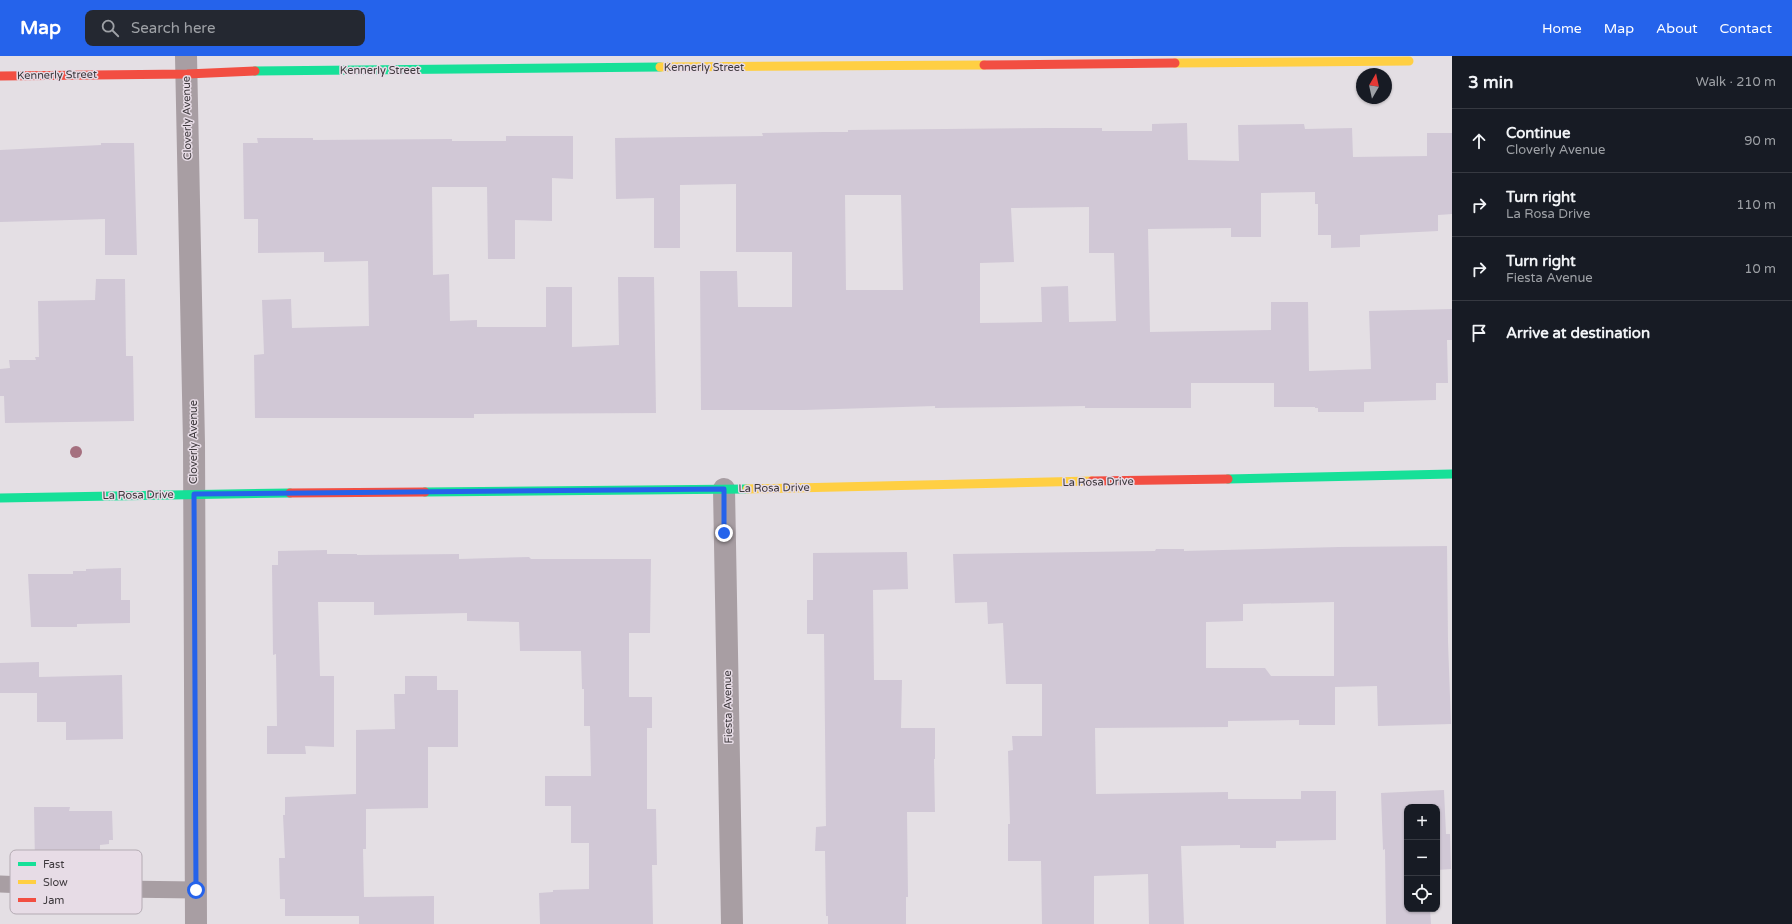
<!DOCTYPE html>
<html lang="en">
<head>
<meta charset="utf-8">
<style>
	body { margin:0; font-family:"Varela Round",sans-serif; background:#242831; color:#f1f3f6 }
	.controls { position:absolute; right:12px; bottom:12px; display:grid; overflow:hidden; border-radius:8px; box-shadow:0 1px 3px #0004 }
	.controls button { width:36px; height:36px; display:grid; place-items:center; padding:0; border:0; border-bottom:1px solid #363941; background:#171b24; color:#f1f3f6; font:20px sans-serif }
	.compass { position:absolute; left:1356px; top:12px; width:36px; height:36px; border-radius:50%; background:#171b24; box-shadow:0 1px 3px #0004; rotate:9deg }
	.stop { position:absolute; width:12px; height:12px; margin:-9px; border:3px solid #2563eb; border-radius:50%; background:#fff }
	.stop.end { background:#2563eb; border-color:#fff; box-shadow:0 1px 4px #0008 }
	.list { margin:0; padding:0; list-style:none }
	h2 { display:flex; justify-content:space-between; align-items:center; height:52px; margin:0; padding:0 16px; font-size:17px }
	h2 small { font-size:13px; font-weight:400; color:#9ea1a6 }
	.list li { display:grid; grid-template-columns:26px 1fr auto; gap:12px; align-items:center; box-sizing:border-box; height:64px; padding:0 16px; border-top:1px solid #363941 }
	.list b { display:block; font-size:15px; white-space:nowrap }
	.list p { margin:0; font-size:13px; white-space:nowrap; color:#9ea1a6 }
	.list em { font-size:13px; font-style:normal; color:#9ea1a6 }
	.icon { flex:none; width:22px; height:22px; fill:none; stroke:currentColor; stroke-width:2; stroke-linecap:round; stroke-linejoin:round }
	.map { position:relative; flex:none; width:1452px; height:868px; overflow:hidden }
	header { display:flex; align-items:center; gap:24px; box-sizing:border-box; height:56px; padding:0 20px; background:#2563eb; color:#fff }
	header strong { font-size:19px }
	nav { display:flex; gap:22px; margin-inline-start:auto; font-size:14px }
	.search { width:280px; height:36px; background:#242831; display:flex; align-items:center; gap:10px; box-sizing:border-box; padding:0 14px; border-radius:8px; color:#9ea1a6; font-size:15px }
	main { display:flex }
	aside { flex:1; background:#171b24 }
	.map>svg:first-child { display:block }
	.building { fill:#d1c8d6; fill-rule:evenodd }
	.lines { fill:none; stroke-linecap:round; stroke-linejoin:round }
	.lane { stroke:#a89ea3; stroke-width:17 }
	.street { stroke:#a89ea3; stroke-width:22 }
	.fast { stroke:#16e098; stroke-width:9 }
	.slow { stroke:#ffcf43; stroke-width:9 }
	.jam { stroke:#f24e42; stroke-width:9 }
	.tree { fill:#a5707f }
	.route { stroke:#2563eb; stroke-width:5 }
	.labels { text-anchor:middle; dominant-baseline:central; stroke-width:3; stroke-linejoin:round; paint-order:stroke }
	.street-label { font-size:11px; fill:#3e393d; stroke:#e7dce6 }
	.key { fill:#e7dce6; stroke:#b4abb3; stroke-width:1 }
	.key-label { font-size:11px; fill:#3e393d }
</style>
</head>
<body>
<header>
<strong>Map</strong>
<div class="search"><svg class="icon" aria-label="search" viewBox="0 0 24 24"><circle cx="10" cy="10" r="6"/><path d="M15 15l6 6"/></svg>Search here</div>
<nav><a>Home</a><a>Map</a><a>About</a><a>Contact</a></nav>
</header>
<main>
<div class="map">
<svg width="1452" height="868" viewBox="0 0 1452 868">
	<rect width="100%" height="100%" fill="#e4dfe4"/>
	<path class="building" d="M 1187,67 L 1188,104 L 1239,105 L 1238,69 L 1304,68 L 1305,73 L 1352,72 L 1353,101 L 1427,100 L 1427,77 L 1452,77 L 1452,158 L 1438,159 L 1438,175 L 1360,179 L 1360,191 L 1331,192 L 1331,179 L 1318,179 L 1318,148 L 1315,148 L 1315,136 L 1261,137 L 1261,181 L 1231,181 L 1231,172 L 1148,173 L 1150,276 L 1271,274 L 1271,246 L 1308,246 L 1309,315 L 1371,313 L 1369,255 L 1452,253 L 1452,284 L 1447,284 L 1448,327 L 1436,327 L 1436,344 L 1364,346 L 1364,356 L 1318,356 L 1318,352 L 1315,352 L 1315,351 L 1274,351 L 1274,327 L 1191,327 L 1191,352 L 1085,352 L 1085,350 L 935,352 L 935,350 L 804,354 L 701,354 L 700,215 L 737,215 L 738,251 L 792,251 L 792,196 L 736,196 L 736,128 L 680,129 L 680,192 L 654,192 L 654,142 L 616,143 L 615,82 L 763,80 L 762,77 L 824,76 L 848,76 L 848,74 L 1048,72 L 1102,72 L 1102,75 L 1152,75 L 1152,68 ZM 845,139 L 901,139 L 903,234 L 846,234 ZM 1089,151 L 1089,197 L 1114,197 L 1116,265 L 1069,266 L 1068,230 L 1041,231 L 1042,266 L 980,267 L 980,207 L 1014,206 L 1011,152 Z
		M 506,80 L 573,80 L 573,123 L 552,122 L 552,165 L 515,164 L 515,203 L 488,203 L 487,131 L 432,131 L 433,219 L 449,218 L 450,265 L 477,264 L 477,271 L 546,271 L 546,231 L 572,231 L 572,291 L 619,289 L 618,221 L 654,221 L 656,357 L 474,358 L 474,362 L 255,362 L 254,299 L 264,298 L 262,244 L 291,243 L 292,272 L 369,270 L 368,205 L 324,206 L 324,196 L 258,197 L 258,163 L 244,163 L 243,87 L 258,87 L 257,82 L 313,82 L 313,84 L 452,83 L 452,85 L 506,85 Z
		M 101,87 L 134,87 L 137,199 L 105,199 L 105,163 L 0,166 L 0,94 L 101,89 Z
		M 96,223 L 125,223 L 126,300 L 133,300 L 134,365 L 5,367 L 4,340 L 0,340 L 0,313 L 10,312 L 9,304 L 36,304 L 35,301 L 39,301 L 38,245 L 95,244 Z
		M 1447,490 L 1448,586 L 1451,668 L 1378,670 L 1377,630 L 1335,631 L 1335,669 L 1299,669 L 1299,664 L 1228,665 L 1228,671 L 1095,672 L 1096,738 L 1228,736 L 1228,743 L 1301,743 L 1301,735 L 1336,735 L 1336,784 L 1276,785 L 1276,792 L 1240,792 L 1240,789 L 1181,790 L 1184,868 L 1149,868 L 1148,818 L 1094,820 L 1094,868 L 1042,868 L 1041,805 L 1008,805 L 1008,768 L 1010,768 L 1008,695 L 1013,694 L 1012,680 L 1042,680 L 1042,628 L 1006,628 L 1003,567 L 988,568 L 987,546 L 955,547 L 953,498 L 1155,495 L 1156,493 L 1184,493 L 1184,495 L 1339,491 ZM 1334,546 L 1334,620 L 1271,620 L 1265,612 L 1206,612 L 1206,566 L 1243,565 L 1243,548 Z
		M 327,494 L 327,498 L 357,498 L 357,499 L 459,498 L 459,503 L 529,501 L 531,503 L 651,503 L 650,577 L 629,577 L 629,641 L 652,641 L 652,672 L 647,672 L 647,753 L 656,753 L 657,809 L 652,809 L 653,868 L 540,868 L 539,837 L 553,836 L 553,834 L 589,833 L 589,787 L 571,787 L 571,750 L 545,750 L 545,720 L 591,720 L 590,670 L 584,670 L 584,633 L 582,633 L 581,595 L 520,595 L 519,566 L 467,565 L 467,557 L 374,559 L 374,546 L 318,546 L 320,620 L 334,620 L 334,691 L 305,690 L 306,698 L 267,698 L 267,670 L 277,670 L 276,598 L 273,599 L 272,509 L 278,509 L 278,495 Z
		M 907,496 L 908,533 L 873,534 L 874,624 L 902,624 L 901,672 L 935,672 L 935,703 L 934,703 L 935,756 L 907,756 L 908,841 L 906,841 L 906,868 L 828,868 L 828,860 L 826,860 L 825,795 L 815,795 L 816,771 L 826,770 L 824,578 L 807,578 L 807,544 L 813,544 L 813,497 Z
		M 121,512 L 121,544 L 130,544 L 130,567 L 77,568 L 77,571 L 31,571 L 28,518 L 73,518 L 73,515 L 86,515 L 86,513 Z
		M 39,606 L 39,621 L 122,619 L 123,683 L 66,684 L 66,666 L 37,666 L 37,637 L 0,637 L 0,607 Z
		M 405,620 L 437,620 L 437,634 L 458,634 L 458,691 L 428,691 L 428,752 L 366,753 L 366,793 L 363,793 L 364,841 L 434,840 L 434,868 L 359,868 L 359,860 L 285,860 L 285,843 L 280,843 L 279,802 L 285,802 L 283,759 L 285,759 L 285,741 L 356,738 L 356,674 L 395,673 L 394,638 L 405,638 Z
		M 1444,734 L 1446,778 L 1450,778 L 1451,813 L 1437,814 L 1437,751 L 1407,751 L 1407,853 L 1430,853 L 1431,868 L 1386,868 L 1385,793 L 1383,794 L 1381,737 Z
		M 34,751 L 70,751 L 69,755 L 112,755 L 113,784 L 109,784 L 109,788 L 100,789 L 100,806 L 35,807 Z"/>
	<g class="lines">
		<path class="lane" d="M 0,828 L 120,833 L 196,834"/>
		<path class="street" d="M 186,0 L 194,387 L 196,868
			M 724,433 L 732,868"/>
		<path class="fast" d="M 255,15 L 660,11
			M 1228,423 L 1452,418
			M 425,436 L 747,433
			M 0,442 L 290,437"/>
		<path class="slow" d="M 1175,7 L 1409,5
			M 660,11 L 984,9
			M 747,433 L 1092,425"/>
		<path class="jam" d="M 984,9 L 1175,7
			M 0,20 L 187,18 L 255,15
			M 1092,425 L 1228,423
			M 290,437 L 425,436"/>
	</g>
	<circle class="tree" cx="76" cy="396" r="6"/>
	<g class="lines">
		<path class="route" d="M 196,834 L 194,438 L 724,433 L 724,477"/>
	</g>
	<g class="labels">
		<g class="street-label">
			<text x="704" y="11">Kennerly Street</text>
			<text x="380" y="14">Kennerly Street</text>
			<text transform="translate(57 19) rotate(-1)">Kennerly Street</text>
			<text transform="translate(187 62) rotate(-91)">Cloverly Avenue</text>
			<text transform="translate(193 386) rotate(-90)">Cloverly Avenue</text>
			<text transform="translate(1098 426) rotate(-1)">La Rosa Drive</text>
			<text transform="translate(774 432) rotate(-1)">La Rosa Drive</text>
			<text transform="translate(138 439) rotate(-1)">La Rosa Drive</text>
			<text transform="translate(728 651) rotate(-91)">Fiesta Avenue</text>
		</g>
	</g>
	<rect x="10" y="794" width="132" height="64" rx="6" class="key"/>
	<rect x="18" y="806" width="18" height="4" fill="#16e098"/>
	<rect x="18" y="824" width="18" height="4" fill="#ffcf43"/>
	<rect x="18" y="842" width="18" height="4" fill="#f24e42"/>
	<g class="key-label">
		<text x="43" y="812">Fast</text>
		<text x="43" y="830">Slow</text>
		<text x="43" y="848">Jam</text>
	</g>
</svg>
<div class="controls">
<button>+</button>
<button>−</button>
<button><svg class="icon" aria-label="locate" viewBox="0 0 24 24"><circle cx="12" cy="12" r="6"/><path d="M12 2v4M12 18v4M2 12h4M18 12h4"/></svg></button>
</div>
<svg class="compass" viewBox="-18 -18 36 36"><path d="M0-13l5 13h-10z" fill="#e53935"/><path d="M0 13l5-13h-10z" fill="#9ea1a6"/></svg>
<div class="stop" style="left:196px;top:834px"></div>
<div class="stop end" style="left:724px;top:477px"></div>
</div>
<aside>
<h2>3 min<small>Walk · 210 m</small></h2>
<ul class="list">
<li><svg class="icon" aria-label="ahead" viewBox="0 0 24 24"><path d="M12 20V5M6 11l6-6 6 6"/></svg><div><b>Continue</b><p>Cloverly Avenue</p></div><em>90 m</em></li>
<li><svg class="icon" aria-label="right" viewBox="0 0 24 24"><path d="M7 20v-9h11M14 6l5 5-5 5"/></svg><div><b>Turn right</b><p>La Rosa Drive</p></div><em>110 m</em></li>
<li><svg class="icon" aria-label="right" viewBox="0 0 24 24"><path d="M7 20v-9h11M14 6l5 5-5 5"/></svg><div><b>Turn right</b><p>Fiesta Avenue</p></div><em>10 m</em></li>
<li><svg class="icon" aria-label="arrive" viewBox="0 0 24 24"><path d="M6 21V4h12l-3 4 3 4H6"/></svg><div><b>Arrive at destination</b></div></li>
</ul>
</aside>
</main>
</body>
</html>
